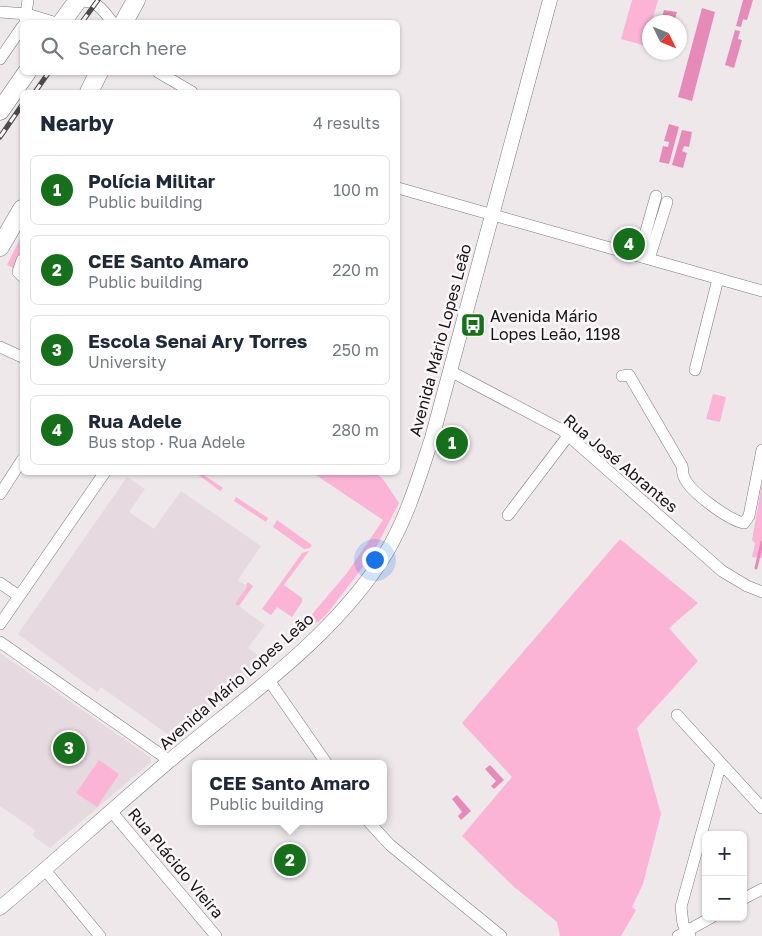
<!DOCTYPE html>
<html lang="en">
<head>
<meta charset="utf-8">
<style>
	body { margin:0; font-family:"Golos Text",sans-serif; background:#f2f2f3; color:#1f2937 }
	.controls { position:absolute; right:15px; bottom:15px; display:grid; overflow:hidden; border-radius:8px; box-shadow:0 1px 4px #0004 }
	.controls button { width:45px; height:45px; display:grid; place-items:center; padding:0; border:0; border-bottom:1px solid #e0e1e3; background:#fff; color:#1f2937; font:25px sans-serif }
	.compass { position:absolute; left:642px; top:15px; width:45px; height:45px; border-radius:50%; background:#fff; box-shadow:0 1px 4px #0004; rotate:133deg }
	.you { position:absolute; left:374px; top:559px; width:18px; height:18px; margin:-12px; border:4px solid #fff; border-radius:50%; background:#1a73e8; box-shadow:0 0 0 8px #1a73e833 }
	.badge { display:grid; place-items:center; width:32px; height:32px; border-radius:50%; background:#166f1a; color:#fff; font-size:16px; font-weight:700 }
	.pin { position:absolute; translate:-50% -50%; border:2px solid #fff; box-shadow:0 1px 5px #0006 }
	.popup { position:absolute; left:192px; top:760px; width:195px; height:65px; box-sizing:border-box; display:grid; place-content:center; border-radius:8px; background:#fff; filter:drop-shadow(0 1px 4px #0005); font-size:16px; white-space:nowrap; color:#747a83 }
	.popup b { font-size:19px; color:#1f2937 }
	.popup::after { content:''; position:absolute; left:50%; top:100%; margin-left:-10px; border:10px solid transparent; border-top-color:#fff }
	.list { margin:0; padding:0; list-style:none }
	h2 { display:flex; justify-content:space-between; align-items:center; height:65px; margin:0; padding:0 20px; font-size:21px }
	h2 small { font-size:16px; font-weight:400; color:#747a83 }
	.list li { display:grid; grid-template-columns:32px 1fr auto; gap:15px; align-items:center; box-sizing:border-box; height:70px; margin:0 10px 10px; padding:0 10px; border:1px solid #e0e1e3; border-radius:8px }
	.list b { display:block; font-size:19px; white-space:nowrap }
	.list p { margin:0; font-size:16px; white-space:nowrap; color:#747a83 }
	.list em { font-size:16px; font-style:normal; color:#747a83 }
	.icon { flex:none; width:28px; height:28px; fill:none; stroke:currentColor; stroke-width:2; stroke-linecap:round; stroke-linejoin:round }
	.map { position:relative; flex:none; width:762px; height:936px; overflow:hidden }
	.search { position:absolute; background:#fff; box-shadow:0 1px 4px #0004; left:20px; top:20px; width:380px; height:55px; display:flex; align-items:center; gap:12px; box-sizing:border-box; padding:0 18px; border-radius:8px; color:#747a83; font-size:19px }
	.panel { position:absolute; background:#fff; box-shadow:0 1px 4px #0004; left:20px; top:90px; width:380px; height:385px; border-radius:8px }
	.map>svg:first-child { display:block }
	.built { fill:#e6d9df }
	.green { fill:#fbb4d6 }
	.water { fill:#e68bb9 }
	.lines { fill:none; stroke-linecap:round; stroke-linejoin:round }
	.stream { stroke:#e68bb9; stroke-width:3 }
	.minor-casing { stroke:#7e797b; stroke-width:12 }
	.tertiary-casing { stroke:#7e797b; stroke-width:15 }
	.primary-casing { stroke:#7e797b; stroke-width:19 }
	.minor { stroke:#fff; stroke-width:11 }
	.tertiary { stroke:#fff; stroke-width:14 }
	.primary { stroke:#fff; stroke-width:18 }
	.rail-casing { stroke:#4d4a4c; stroke-width:5 }
	.rail { stroke:#fbf6f8; stroke-width:3; stroke-dasharray:9; stroke-linecap:butt }
	.labels { text-anchor:middle; dominant-baseline:central; stroke-width:5; stroke-linejoin:round; paint-order:stroke }
	.poi-label { font-size:16px; fill:#181617; stroke:#fbf6f8; text-anchor:start }
	.street-label { font-size:16px; fill:#181617; stroke:#fbf6f8 }
</style>
</head>
<body>
<div class="map">
<svg width="762" height="936" viewBox="0 0 762 936">
	<rect width="100%" height="100%" fill="#eee8eb"/>
	<path class="built" d="M 127,477 L 145,489 L 129,512 L 154,529 L 181,491 L 261,546 L 238,580 L 248,587 L 236,604 L 265,625 L 248,648 L 268,662 L 176,740 L 101,687 L 97,692 L 18,634 Z
		M 0,653 L 150,757 L 151,762 L 50,848 L 33,836 L 35,830 L 0,806 Z"/>
	<path class="green" d="M 632,0 L 658,0 L 652,22 L 650,22 L 646,46 L 621,39 Z
		M 22,235 L 22,258 L 17,270 L 7,265 Z
		M 713,394 L 726,397 L 720,422 L 706,419 Z
		M 196,473 L 201,473 L 223,488 L 220,491 Z
		M 313,473 L 375,473 L 383,479 L 399,503 L 372,555 L 326,615 L 318,622 L 302,626 L 347,573 L 383,520 Z
		M 762,483 L 762,558 L 752,557 L 755,543 L 752,540 Z
		M 236,497 L 268,518 L 266,522 L 234,501 Z
		M 277,520 L 312,545 L 310,548 L 304,549 L 273,527 Z
		M 620,539 L 698,603 L 669,628 L 698,661 L 637,728 L 661,814 L 643,884 L 632,907 L 636,910 L 621,936 L 560,936 L 557,922 L 513,886 L 462,836 L 512,777 L 462,723 Z
		M 309,551 L 284,585 L 302,598 L 302,602 L 292,617 L 277,607 L 271,615 L 262,609 L 302,553 Z
		M 248,582 L 253,586 L 239,606 L 235,604 L 247,587 L 246,585 Z
		M 99,760 L 119,774 L 97,807 L 76,793 Z"/>
	<path class="water" d="M 743,0 L 753,0 L 747,20 L 743,19 L 741,27 L 736,26 Z
		M 702,8 L 715,12 L 692,101 L 678,97 Z
		M 664,10 L 677,12 L 674,22 L 661,22 Z
		M 735,30 L 740,31 L 738,39 L 742,40 L 734,68 L 725,65 Z
		M 669,124 L 679,127 L 669,164 L 659,162 L 663,146 L 668,147 L 669,142 L 664,141 Z
		M 682,130 L 692,132 L 689,147 L 684,146 L 682,151 L 687,153 L 683,168 L 672,165 Z
		M 490,765 L 504,780 L 494,789 L 491,786 L 496,781 L 485,769 Z
		M 457,795 L 471,811 L 461,820 L 458,816 L 462,812 L 452,799 Z"/>
	<g class="lines">
		<path class="stream" d="M 756,568 L 762,542"/>
		<defs>
			<path id="minor" d="M 78,1 C 96,0 102,8 112,22
				M 0,12 L 27,14 L 53,22
				M 25,20 L 28,0
				M 0,59 L 22,27
				M 158,72 L 192,92
				M 398,188 L 762,291
				M 639,256 L 656,196
				M 649,259 L 667,202
				M 22,260 L 18,272 L 22,276
				M 0,347 L 22,357
				M 695,370 L 718,279
				M 450,371 L 562,430 L 722,571 L 747,586 L 762,592
				M 622,376 L 629,375 L 682,466 C 683,469 682,471 683,474 C 686,490 729,520 744,523 L 749,516 L 762,450
				M 0,494 L 22,460
				M 508,515 L 568,436
				M 0,583 L 19,596
				M 0,624 L 105,472
				M 0,642 L 170,761
				M 268,679 L 327,764
				M 677,715 L 762,808
				M 111,811 L 216,936
				M 368,821 L 390,845 L 501,936
				M 45,870 L 100,936
				M 743,899 L 762,889
				M 678,936 L 712,917
				M 690,936 L 683,924 L 681,907 L 721,763"/>
			<path id="tertiary" d="M 0,908 C 57,860 111,810 168,762 C 243,699 334,638 386,553 C 407,518 419,477 432,438 L 550,0"/>
			<path id="primary" d="M 62,22 L 78,0
				M 124,22 L 136,0
				M 89,92 L 99,72
				M 0,111 L 27,72
				M 0,247 L 22,209"/>
		</defs>
		<use href="#minor" class="minor-casing"/>
		<use href="#tertiary" class="tertiary-casing"/>
		<use href="#primary" class="primary-casing"/>
		<use href="#minor" class="minor"/>
		<use href="#tertiary" class="tertiary"/>
		<use href="#primary" class="primary"/>
		<defs>
			<path id="rail" d="M 82,22 L 98,0
				M 35,92 L 49,72
				M 0,137 L 22,105"/>
		</defs>
		<use href="#rail" class="rail-casing"/>
		<use href="#rail" class="rail"/>
	</g>
	<defs>
		<symbol id="bus-square" viewBox="-11 -11 22 22"><rect x="-9" y="-9" width="18" height="18" rx="4" fill="#166f1a" stroke="#fbf6f8"/><path d="M-5-6H5V4H4V6H2V4H-2V6H-4V4H-5ZM-3.5-4V0h7V-4ZM-3.5 1.2v1.5H-2V1.2ZM2 1.2v1.5H3.5V1.2Z" fill="#fff"/></symbol>
	</defs>
	<g fill-rule="evenodd">
		<use href="#bus-square" x="459" y="311" width="28" height="28"/>
	</g>
	<g class="labels">
		<g class="poi-label">
			<text x="490" y="316">Avenida Mário<tspan x="490" dy="18">Lopes Leão, 1198</tspan></text>
		</g>
		<g class="street-label">
			<text transform="translate(440 340) rotate(-75)">Avenida Mário Lopes Leão</text>
			<text transform="translate(621 463) rotate(40)">Rua José Abrantes</text>
			<text transform="translate(236 681) rotate(-41)">Avenida Mário Lopes Leão</text>
			<text transform="translate(176 863) rotate(50)">Rua Plácido Vieira</text>
		</g>
	</g>
</svg>
<div class="controls">
<button>+</button>
<button>−</button>
</div>
<svg class="compass" viewBox="-18 -18 36 36"><path d="M0-13l5 13h-10z" fill="#e53935"/><path d="M0 13l5-13h-10z" fill="#747a83"/></svg>
<div class="you"></div>
<div class="pin badge" style="left:452px;top:443px">1</div>
<div class="pin badge" style="left:290px;top:860px">2</div>
<div class="popup"><b>CEE Santo Amaro</b>Public building</div>
<div class="pin badge" style="left:69px;top:748px">3</div>
<div class="pin badge" style="left:629px;top:244px">4</div>
<div class="search"><svg class="icon" aria-label="search" viewBox="0 0 24 24"><circle cx="10" cy="10" r="6"/><path d="M15 15l6 6"/></svg>Search here</div>
<section class="panel">
<h2>Nearby<small>4 results</small></h2>
<ul class="list">
<li><span class="badge">1</span><div><b>Polícia Militar</b><p>Public building</p></div><em>100 m</em></li>
<li><span class="badge">2</span><div><b>CEE Santo Amaro</b><p>Public building</p></div><em>220 m</em></li>
<li><span class="badge">3</span><div><b>Escola Senai Ary Torres</b><p>University</p></div><em>250 m</em></li>
<li><span class="badge">4</span><div><b>Rua Adele</b><p>Bus stop · Rua Adele</p></div><em>280 m</em></li>
</ul>
</section>
</div>
</body>
</html>
